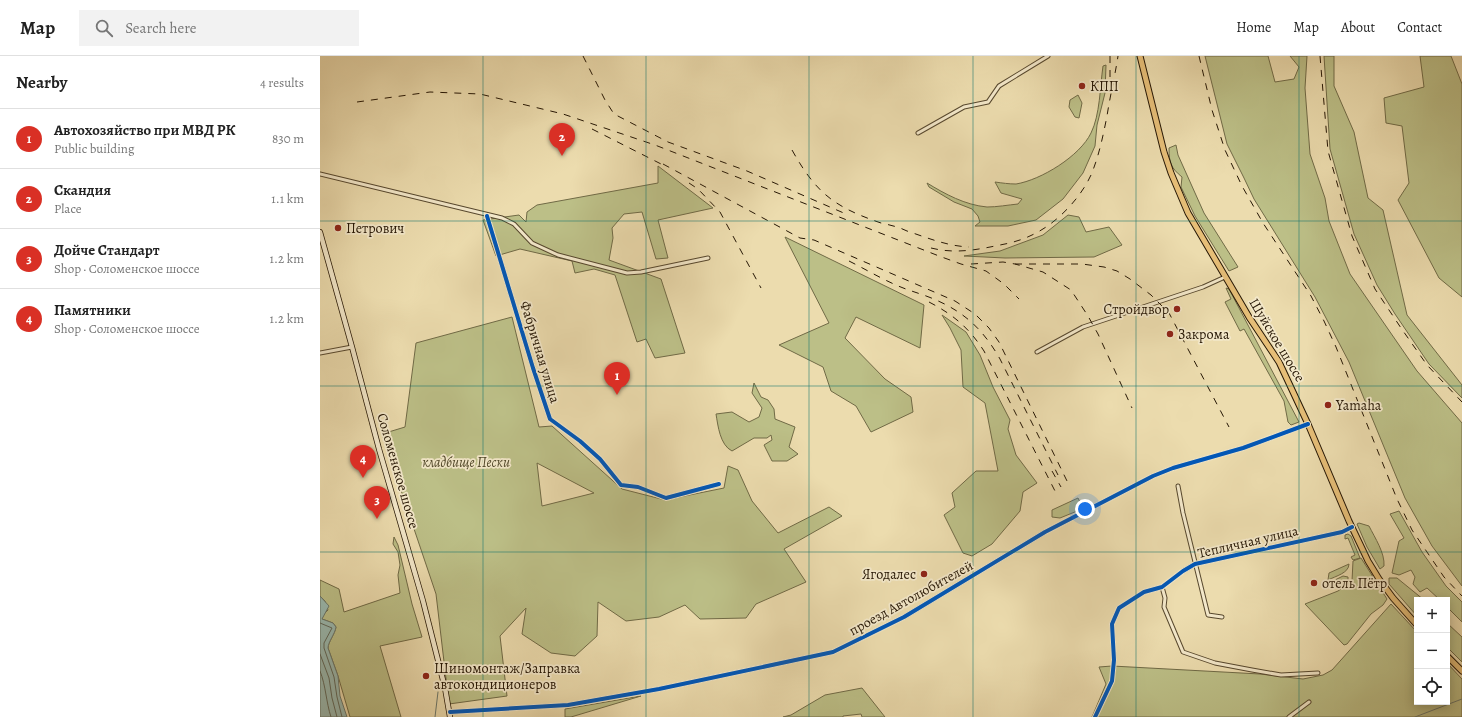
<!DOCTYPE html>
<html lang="en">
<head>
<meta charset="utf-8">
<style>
	body { margin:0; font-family:Alegreya,serif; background:#f2f2f2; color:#222 }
	.controls { position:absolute; right:12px; bottom:12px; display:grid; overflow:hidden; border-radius:0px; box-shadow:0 2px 10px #0003 }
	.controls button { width:36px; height:36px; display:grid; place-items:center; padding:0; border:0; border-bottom:1px solid #e0e0e0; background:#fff; color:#222; font:20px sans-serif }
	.you { position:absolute; left:765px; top:453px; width:14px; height:14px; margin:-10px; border:3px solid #fff; border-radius:50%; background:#1a73e8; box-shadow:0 0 0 6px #1a73e833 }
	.badge { display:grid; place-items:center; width:26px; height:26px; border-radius:50%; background:#d93025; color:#fff; font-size:13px; font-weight:700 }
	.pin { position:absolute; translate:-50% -33px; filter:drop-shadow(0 1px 2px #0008) }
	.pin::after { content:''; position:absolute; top:21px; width:14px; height:12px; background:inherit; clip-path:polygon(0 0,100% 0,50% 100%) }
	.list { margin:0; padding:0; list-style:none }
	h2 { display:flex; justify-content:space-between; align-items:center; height:52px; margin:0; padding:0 16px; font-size:17px }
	h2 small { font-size:13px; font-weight:400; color:#767676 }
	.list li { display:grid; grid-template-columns:26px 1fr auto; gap:12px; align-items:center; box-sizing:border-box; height:60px; padding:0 16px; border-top:1px solid #e0e0e0 }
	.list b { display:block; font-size:15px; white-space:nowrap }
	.list p { margin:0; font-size:13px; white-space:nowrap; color:#767676 }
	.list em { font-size:13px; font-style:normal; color:#767676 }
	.icon { flex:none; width:22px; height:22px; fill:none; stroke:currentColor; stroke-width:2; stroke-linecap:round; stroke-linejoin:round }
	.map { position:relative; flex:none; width:1142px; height:661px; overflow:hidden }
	header { display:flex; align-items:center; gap:24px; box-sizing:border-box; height:56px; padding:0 20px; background:#fff; border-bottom:1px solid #e0e0e0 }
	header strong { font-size:19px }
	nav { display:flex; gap:22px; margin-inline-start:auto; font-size:14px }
	.search { width:280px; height:36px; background:#f2f2f2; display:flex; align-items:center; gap:10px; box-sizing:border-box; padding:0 14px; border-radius:0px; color:#767676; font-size:15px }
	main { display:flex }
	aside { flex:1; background:#fff }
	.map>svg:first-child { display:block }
	.green { fill:#bcbf87; stroke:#706a46; fill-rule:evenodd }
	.water { fill:#9abab1; stroke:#6b786c }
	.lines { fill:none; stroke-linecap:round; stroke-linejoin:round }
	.shore { stroke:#60685a; stroke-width:1 }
	.stream { stroke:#6b786c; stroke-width:1 }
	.minor-casing { stroke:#57482e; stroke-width:5 }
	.secondary-casing { stroke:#251604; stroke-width:6 }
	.primary-casing { stroke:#251604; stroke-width:7 }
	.minor { stroke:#f3e8ca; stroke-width:3 }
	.secondary { stroke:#f3e8ca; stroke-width:4.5 }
	.primary { stroke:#e6be77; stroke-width:5 }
	.rail { stroke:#251604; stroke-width:1; stroke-dasharray:7 7; stroke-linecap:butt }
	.cycleway-casing { stroke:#f3e8ca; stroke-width:6 }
	.cycleway { stroke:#0057b8; stroke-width:4 }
	.grid { fill:none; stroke:#0f766e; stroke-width:1; stroke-opacity:0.55 }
	.poi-dot { fill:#8f2418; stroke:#f3e8ca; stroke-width:1.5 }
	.labels { text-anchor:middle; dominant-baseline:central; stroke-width:3.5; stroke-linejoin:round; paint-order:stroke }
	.poi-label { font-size:14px; fill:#251604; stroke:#f3e8ca; text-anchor:start }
	.street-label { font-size:14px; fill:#251604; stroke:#f3e8ca }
	.park-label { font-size:14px; font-style:italic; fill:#52492b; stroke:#f3e8ca }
</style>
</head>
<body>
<header>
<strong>Map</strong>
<div class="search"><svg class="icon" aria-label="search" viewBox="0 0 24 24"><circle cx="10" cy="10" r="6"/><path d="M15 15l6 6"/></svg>Search here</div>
<nav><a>Home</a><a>Map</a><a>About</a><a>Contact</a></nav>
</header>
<main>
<aside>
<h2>Nearby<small>4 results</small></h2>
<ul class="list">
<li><span class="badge">1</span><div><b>Автохозяйство при МВД РК</b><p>Public building</p></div><em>830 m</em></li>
<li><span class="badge">2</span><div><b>Скандия</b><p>Place</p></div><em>1.1 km</em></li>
<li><span class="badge">3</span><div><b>Дойче Стандарт</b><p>Shop · Соломенское шоссе</p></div><em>1.2 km</em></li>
<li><span class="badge">4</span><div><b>Памятники</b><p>Shop · Соломенское шоссе</p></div><em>1.2 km</em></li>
</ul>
</aside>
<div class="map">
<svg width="1142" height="661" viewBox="0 0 1142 661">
	<rect width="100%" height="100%" fill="#ecdcae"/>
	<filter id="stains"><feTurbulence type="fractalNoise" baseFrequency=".005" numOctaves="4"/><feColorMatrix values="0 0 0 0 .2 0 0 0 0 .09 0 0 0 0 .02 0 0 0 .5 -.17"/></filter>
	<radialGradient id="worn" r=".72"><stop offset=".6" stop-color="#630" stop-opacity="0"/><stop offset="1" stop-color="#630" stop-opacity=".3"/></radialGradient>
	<path class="green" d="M 885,0 L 948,0 L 955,26 L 974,23 L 979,11 L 970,0 L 987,0 L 985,32 L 990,98 L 1005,142 L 1009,165 L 1030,218 L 1097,315 L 1142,367 L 1142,530 L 1112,490 L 1085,442 L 1029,306 L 995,241 L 934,143 L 924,122 L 907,88 Z
		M 1004,0 L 1014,0 L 1014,30 L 1034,76 L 1048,142 L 1063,154 L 1087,259 L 1142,329 L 1142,342 L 1109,308 L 1075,258 L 1057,229 L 1034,178 L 1010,93 Z
		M 1100,0 L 1131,0 L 1142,28 L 1142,241 L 1119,222 L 1078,144 L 1089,127 L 1082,70 L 1066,67 L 1064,42 L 1104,31 Z
		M 786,9 L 785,37 L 777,69 L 775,90 L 763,117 L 743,143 L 716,164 L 688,170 L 655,170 L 660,166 L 658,160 L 652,153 L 634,146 L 609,131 L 607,127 C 625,138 645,149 667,151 C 677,151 688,149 698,148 L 702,143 L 681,137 L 675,126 C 682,127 689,128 696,128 C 721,124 760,100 771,77 C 780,59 780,31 783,10 Z
		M 758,39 L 762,47 L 759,62 L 755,61 L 749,51 L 750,44 Z
		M 856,89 L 858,99 L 884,157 L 918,211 L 909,215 L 875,160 L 861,131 L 862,121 C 851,112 849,107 849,92 Z
		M 338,110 L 393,152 L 338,164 L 348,202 L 336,203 L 322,156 L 304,158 L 292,172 L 293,182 L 289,204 L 341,223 L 365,297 L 335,302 L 326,283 L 317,286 L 295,219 L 274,213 L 255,217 L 252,205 L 200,193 L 176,200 L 163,164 L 199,159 L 206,166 L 207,156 L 217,149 L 338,127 Z
		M 748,159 L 759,161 L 766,176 L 789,171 L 802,189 L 774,201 L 685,202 L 644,200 L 680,195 L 723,179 Z
		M 465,181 L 604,249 L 600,292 L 536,261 L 525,282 L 565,323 L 591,341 L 593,356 L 551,376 L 536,350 L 511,335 L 503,311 L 459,289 L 509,267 Z
		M 906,232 L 909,233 L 979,366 L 971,369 L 968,366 L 964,345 L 924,273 L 920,275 L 905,246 L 911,243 Z
		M 622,259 L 646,276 L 660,299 L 673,331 L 690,364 L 688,373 L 696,399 L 717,427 L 703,436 L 700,455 L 672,488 L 652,500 L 643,497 L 624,459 L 635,451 L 632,437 L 656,415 L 678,415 L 665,347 L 643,331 L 641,294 L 630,272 Z
		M 192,261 L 219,371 L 232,370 L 302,433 L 345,444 L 404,432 L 408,410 L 418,414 L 432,445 L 458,477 L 509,451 L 522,460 L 464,493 L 486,526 L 436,548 L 426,562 L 380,563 L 365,549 L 339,561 L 306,565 L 278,546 L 277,580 L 255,600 L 231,597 L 202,578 L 206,552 L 180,580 L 187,640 L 129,648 L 116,538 L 62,378 L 85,371 L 96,287 ZM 217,407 L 274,437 L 222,450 Z
		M 434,327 L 441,341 L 448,344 L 454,353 L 455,363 L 475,371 L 469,391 L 478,398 L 467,405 L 452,405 L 444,389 L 452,384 L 451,379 L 447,382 L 434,382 L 412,395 C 400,389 398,370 396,358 L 412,356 L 429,366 L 439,361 L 442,352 L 432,337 Z
		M 758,442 L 762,450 L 770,446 L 772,449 L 740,462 L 732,461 L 732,454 Z
		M 1079,455 L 1102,496 L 1126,530 L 1142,546 L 1142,566 L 1127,551 L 1127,544 L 1120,544 L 1107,532 L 1100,536 L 1093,528 L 1095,521 L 1091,514 L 1079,519 L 1072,517 L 1079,485 L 1084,482 L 1070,458 Z
		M 1039,467 L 1049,470 C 1055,482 1065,497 1064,510 L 1060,513 L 1047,491 L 1037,468 Z
		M 1028,478 L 1031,480 L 1040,502 L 1033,504 L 1031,501 L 1035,499 L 1028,482 L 1025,483 L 1025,479 Z
		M 74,481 L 78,489 L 92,548 L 102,581 L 60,590 L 81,661 L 30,661 L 18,620 L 8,592 C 8,586 15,578 16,571 L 13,567 L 2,563 L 2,560 L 8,554 L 5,545 L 0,540 L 0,524 L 19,533 L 24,556 L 80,537 L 78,519 L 80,509 L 78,496 L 73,488 Z
		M 1041,502 L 1067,543 L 1063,549 L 1051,558 L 1027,588 L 1024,589 L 985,548 L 1018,535 L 1032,525 L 1033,505 Z
		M 1029,508 C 1029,517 1016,520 1008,524 L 1009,517 Z
		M 1023,520 L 1028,521 L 1028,525 L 1023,530 L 1009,530 L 1007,528 Z
		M 1069,522 L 1077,522 L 1104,544 L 1097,544 L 1097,560 L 1069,528 Z
		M 1071,548 L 1097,576 L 1097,646 L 1127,646 L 1127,607 L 1142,623 L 1142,661 L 772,661 L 786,628 L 779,611 L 792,610 L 940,618 L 983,623 L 1003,619 L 1012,614 Z
		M 1127,567 L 1142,581 L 1142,606 L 1127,591 Z
		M 542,632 L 565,661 L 542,661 L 541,658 L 523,660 L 523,661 L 463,661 L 471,659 L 505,639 Z
		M 321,640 L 251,661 L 245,661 L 245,653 Z"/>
	<path class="water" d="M 0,540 L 9,550 L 2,563 L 13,567 L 16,571 C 15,578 8,586 8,592 L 18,620 L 20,640 L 27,661 L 0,661 Z"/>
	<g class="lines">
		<path class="shore" d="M 0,567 L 12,572 L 4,587 L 4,592 L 14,621 L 17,641 L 22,661
			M 0,598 L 9,622 L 12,642 L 17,661
			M 0,615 C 6,630 6,646 11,661"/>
		<path class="stream" d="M 115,661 L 118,636
			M 1095,661 L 1142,643"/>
		<defs>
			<path id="minor" d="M 598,77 L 644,51 L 668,46 L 679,30 L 728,0
				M 0,118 L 182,162 L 194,168 L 212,187 L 238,199 L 307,217 L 321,216 L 388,202
				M 167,160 L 213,312 L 230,363 L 260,385 L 280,403 L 301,429 L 318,431 L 346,442 L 399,428
				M 717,296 L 763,271 L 883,231 L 905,221
				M 0,297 L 32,291
				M 858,430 L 863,457 L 888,559 L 902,561
				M 842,531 L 845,542 L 844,551 L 863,596 L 895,607 L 932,614 L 961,619 L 998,617
				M 130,656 L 248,649 L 339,633 L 513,596 L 584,561 L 725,476 L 833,420 L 853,412 L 923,392 L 988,368
				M 775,661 L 792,625 L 794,604 L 792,568 L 799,552 L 824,536 L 842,531 L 863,515 L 875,508 L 1022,476 L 1032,471
				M 969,661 L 989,646"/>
			<path id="secondary" d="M 0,176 L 32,291 L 59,393 L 103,545 L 125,632 L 130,661"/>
			<path id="primary" d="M 820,0 L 844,96 L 851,117 L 868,157 L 929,261 L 959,306 L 988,368 L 1029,465 L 1048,505 L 1059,523 L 1073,542 L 1097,569
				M 1127,600 L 1142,615"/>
		</defs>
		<use href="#minor" class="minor-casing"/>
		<use href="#secondary" class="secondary-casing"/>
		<use href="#primary" class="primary-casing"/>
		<use href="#minor" class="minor"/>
		<use href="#secondary" class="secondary"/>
		<use href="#primary" class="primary"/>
		<path class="rail" d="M 263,0 L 285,44 L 294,58 L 348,86 L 427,115 L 526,158
			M 790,0 L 790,21
			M 879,0 L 892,54 L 905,94 L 922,130 L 943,167 L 991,240 L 1004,265 L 1016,291 L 1077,443 L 1092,474 L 1124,521 L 1142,540
			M 1000,0 L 1008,95 L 1032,180 L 1055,233 L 1081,272 L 1107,309 L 1142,346
			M 37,46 L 110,36 L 160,38 L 243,58 L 335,89 L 619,200 L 641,208 L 666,215 L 684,228 L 699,243
			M 272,73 L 347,111
			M 472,94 C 496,137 514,151 561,167 C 570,169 579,171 587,175 C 608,182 627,190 649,191
			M 343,108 L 480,182 L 494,184 L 635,245 L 655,258 L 669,272 L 679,286 L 748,427
			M 369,127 L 378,133 L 400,156 L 441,232
			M 611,192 C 635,198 656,194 680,189 C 691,187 702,184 712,179 C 736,168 760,143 771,119 C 779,100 783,80 787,60 C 790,40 795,20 798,0
			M 529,205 C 545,213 560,222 576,229 C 589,235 603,238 616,244 C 646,257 664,275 680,303 L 738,419
			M 651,208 L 683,206 L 695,208 L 723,216 L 751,234 L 768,260 L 778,278 L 812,352
			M 695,208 L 762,208 L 784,211 L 797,215 L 810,223 L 831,239 L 849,257 L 909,371
			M 609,246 C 634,259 649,272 664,295 L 735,435
			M 732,415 L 741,431"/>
		<defs>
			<path id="cycleway" d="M 167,160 L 213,312 L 230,363 L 260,385 L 280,403 L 301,429 L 318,431 L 346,442 L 399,428
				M 130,656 L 248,649 L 339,633 L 513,596 L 584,561 L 725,476 L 833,420 L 853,412 L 923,392 L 988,368
				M 775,661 L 792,625 L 794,604 L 792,568 L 799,552 L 824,536 L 842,531 L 863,515 L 875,508 L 1022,476 L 1032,471"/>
		</defs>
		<use href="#cycleway" class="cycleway-casing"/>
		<use href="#cycleway" class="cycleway"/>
	</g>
	<path class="grid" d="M 163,0 L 163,661M 326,0 L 326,661M 489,0 L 489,661M 653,0 L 653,661M 816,0 L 816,661M 979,0 L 979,661M 0,165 L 1142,165M 0,330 L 1142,330M 0,496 L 1142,496"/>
	<g class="poi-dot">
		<circle cx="762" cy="30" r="4"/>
		<circle cx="18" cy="172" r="4"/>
		<circle cx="857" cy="253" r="4"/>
		<circle cx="850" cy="278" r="4"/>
		<circle cx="1008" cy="349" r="4"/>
		<circle cx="604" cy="518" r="4"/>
		<circle cx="994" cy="527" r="4"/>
		<circle cx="106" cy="620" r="4"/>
	</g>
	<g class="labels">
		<g class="poi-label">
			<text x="770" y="30">КПП</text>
			<text x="26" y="172">Петрович</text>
			<text x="849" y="253" text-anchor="end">Стройдвор</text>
			<text x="858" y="278">Закрома</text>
			<text x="1016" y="349">Yamaha</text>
			<text x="596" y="518" text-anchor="end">Ягодалес</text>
			<text x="1002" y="527">отель Пётр</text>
			<text x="114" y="612">Шиномонтаж/Заправка<tspan x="114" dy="16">автокондиционеров</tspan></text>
		</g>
		<g class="street-label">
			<text transform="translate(957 284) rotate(59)">Шуйское шоссе</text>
			<text transform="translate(220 296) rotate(73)">Фабричная улица</text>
			<text transform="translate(78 415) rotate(74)">Соломенское шоссе</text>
			<text transform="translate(928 486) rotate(-13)">Тепличная улица</text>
			<text transform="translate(591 542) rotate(-29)">проезд Автолюбителей</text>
		</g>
		<g class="park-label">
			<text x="146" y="406">кладбище Пески</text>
		</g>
	</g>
	<rect width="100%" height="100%" filter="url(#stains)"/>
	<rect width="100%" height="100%" fill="url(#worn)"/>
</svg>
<div class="controls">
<button>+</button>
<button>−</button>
<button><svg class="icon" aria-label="locate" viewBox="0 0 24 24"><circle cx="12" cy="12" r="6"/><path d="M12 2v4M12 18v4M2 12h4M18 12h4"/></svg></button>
</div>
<div class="you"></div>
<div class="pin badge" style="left:297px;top:339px">1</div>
<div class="pin badge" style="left:242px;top:100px">2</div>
<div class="pin badge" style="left:57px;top:463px">3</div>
<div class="pin badge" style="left:43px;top:422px">4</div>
</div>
</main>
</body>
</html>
